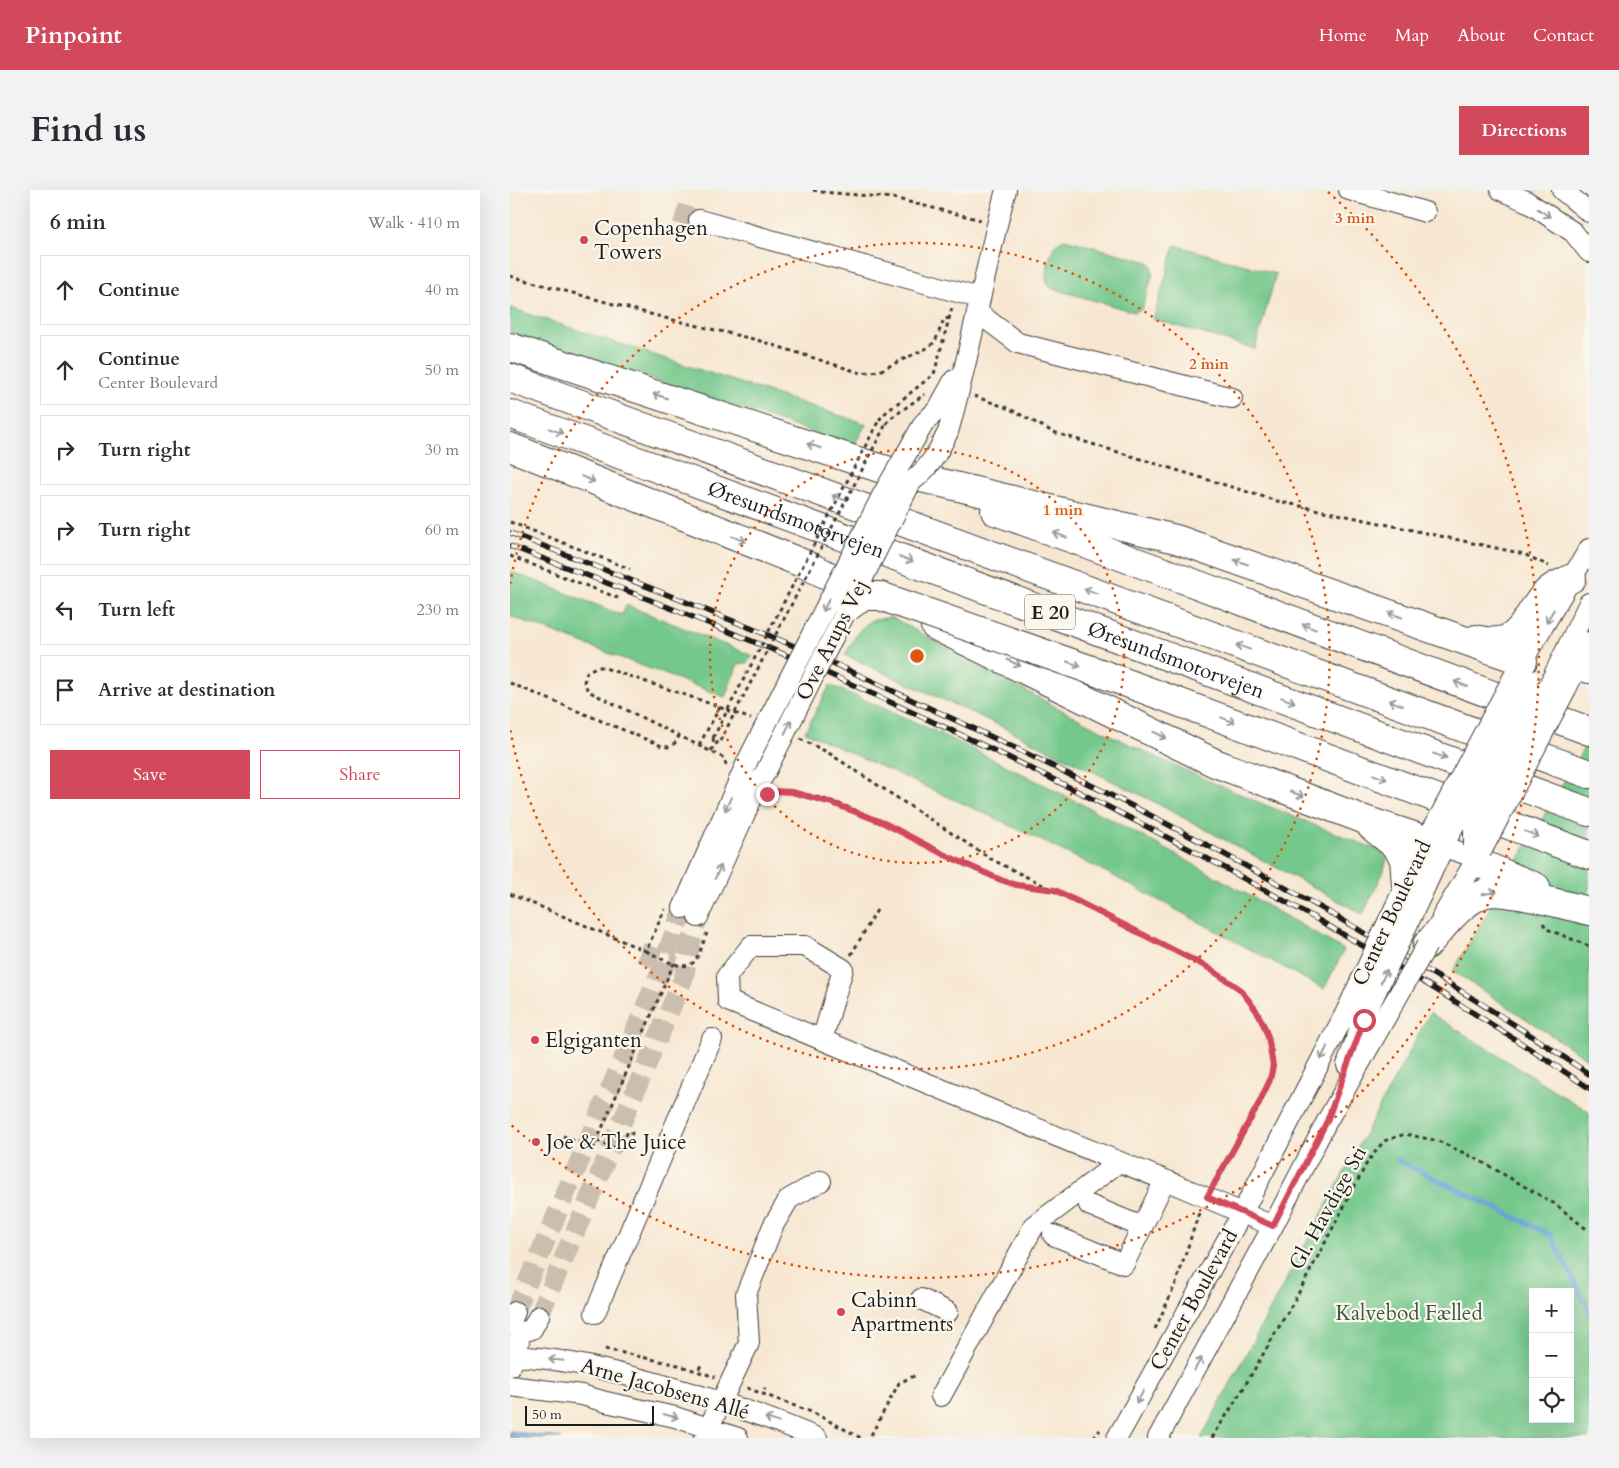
<!DOCTYPE html>
<html lang="en">
<head>
<meta charset="utf-8">
<style>
	body { margin:0; font-family:Cardo,serif; background:#f2f2f3; color:#2b2b33 }
	.controls { position:absolute; right:15px; bottom:15px; display:grid; overflow:hidden; border-radius:0px; box-shadow:0 5px 20px #0002 }
	.controls button { width:45px; height:45px; display:grid; place-items:center; padding:0; border:0; border-bottom:1px solid #e1e1e2; background:#fff; color:#2b2b33; font:25px sans-serif }
	.scale { position:absolute; left:15px; bottom:12px; width:129px; box-sizing:border-box; padding-left:5px; border:2px solid #1c1c1c; border-top:0; font-size:14px; line-height:18px; white-space:nowrap; color:#1c1c1c; -webkit-text-stroke:4px #fbf7ec; paint-order:stroke }
	.stop { position:absolute; width:15px; height:15px; margin:-11px; border:4px solid #d1495b; border-radius:50%; background:#fff }
	.stop.end { background:#d1495b; border-color:#fff; box-shadow:0 1px 5px #0008 }
	.list { margin:0; padding:0; list-style:none }
	h2 { display:flex; justify-content:space-between; align-items:center; height:65px; margin:0; padding:0 20px; font-size:21px }
	h2 small { font-size:16px; font-weight:400; color:#7c7c81 }
	.list li { display:grid; grid-template-columns:32px 1fr auto; gap:15px; align-items:center; box-sizing:border-box; height:70px; margin:0 10px 10px; padding:0 10px; border:1px solid #e1e1e2; border-radius:0px }
	.list b { display:block; font-size:19px; white-space:nowrap }
	.list p { margin:0; font-size:16px; white-space:nowrap; color:#7c7c81 }
	.list em { font-size:16px; font-style:normal; color:#7c7c81 }
	.actions { display:flex; gap:10px; padding:15px 20px }
	.actions a { flex:1; padding:11px 0; border:1px solid #d1495b; border-radius:0px; text-align:center; font-size:18px; color:#d1495b }
	.actions .main { background:#d1495b; color:#fff }
	.icon { flex:none; width:28px; height:28px; fill:none; stroke:currentColor; stroke-width:2; stroke-linecap:round; stroke-linejoin:round }
	.map { position:relative; flex:none; width:1079px; height:1248px; overflow:hidden; border-radius:0px }
	header { display:flex; align-items:center; gap:30px; box-sizing:border-box; height:70px; padding:0 25px; background:#d1495b; color:#fff }
	header strong { font-size:24px }
	nav { display:flex; gap:28px; margin-inline-start:auto; font-size:18px }
	.intro { display:flex; align-items:center; justify-content:space-between; box-sizing:border-box; height:120px; padding:0 30px }
	h1 { margin:0; font-size:35px }
	.button { padding:12px 22px; border-radius:0px; background:#d1495b; color:#fff; font-size:18px; font-weight:700 }
	main { display:flex; gap:30px; padding:0 30px }
	aside { flex:1; background:#fff; border-radius:0px; box-shadow:0 5px 20px #0002 }
	.map>svg:first-child { display:block }
	.green { fill:#75c88c; stroke:#487254; fill-rule:evenodd }
	.water { fill:#67a2d7; stroke:#425f7a }
	.lines { fill:none; stroke-linecap:round; stroke-linejoin:round }
	.stream { stroke:#67a2d7; stroke-width:5 }
	.minor-tunnel { stroke:#cbbeae; stroke-width:20; stroke-dasharray:20 10; stroke-linecap:butt }
	.minor-casing { stroke:#3d3a37; stroke-width:22 }
	.highway-casing { stroke:#3d3a37; stroke-width:30 }
	.path { stroke:#3d3a37; stroke-width:3; stroke-dasharray:4 4; stroke-linecap:butt }
	.minor { stroke:#fff; stroke-width:20 }
	.highway { stroke:#fff; stroke-width:28 }
	.rail-casing { stroke:#1c1c1c; stroke-width:5.5 }
	.rail { stroke:#fbf7ec; stroke-width:4; stroke-dasharray:11; stroke-linecap:butt }
	.minor-bridge-casing { stroke:#3d3a37; stroke-width:22; stroke-linecap:butt }
	.highway-bridge-casing { stroke:#3d3a37; stroke-width:30; stroke-linecap:butt }
	.path-bridge { stroke:#3d3a37; stroke-width:3; stroke-dasharray:4 4; stroke-linecap:butt }
	.minor-bridge { stroke:#fff; stroke-width:20 }
	.highway-bridge { stroke:#fff; stroke-width:28 }
	.oneway { stroke:#999 }
	.route { stroke:#d1495b; stroke-width:6 }
	.ring { fill:none; stroke:#de560d; stroke-width:2.5; stroke-dasharray:2.5 5 }
	.poi-dot { fill:#d1495b; stroke:#fbf7ec; stroke-width:2 }
	.labels { text-anchor:middle; dominant-baseline:central; stroke-width:4.5; stroke-linejoin:round; paint-order:stroke }
	.shield { fill:#fbf7ec; stroke:#5f5e5a; stroke-width:1 }
	.shield-label { font-size:20px; font-weight:bold; fill:#1c1c1c }
	.poi-label { font-size:21px; fill:#1c1c1c; stroke:#fbf7ec; text-anchor:start }
	.street-label { font-size:21px; fill:#1c1c1c; stroke:#fbf7ec }
	.park-label { font-size:21px; fill:#3b5843; stroke:#fbf7ec }
	.centre { fill:#de560d; stroke:#fbf7ec; stroke-width:2.5 }
	.ring-label { font-size:15px; text-anchor:middle; font-weight:bold; fill:#de560d; stroke:#fbf7ec; stroke-width:4.5; stroke-linejoin:round; paint-order:stroke }
</style>
</head>
<body>
<header>
<strong>Pinpoint</strong>
<nav><a>Home</a><a>Map</a><a>About</a><a>Contact</a></nav>
</header>
<div class="intro"><h1>Find us</h1><a class="button">Directions</a></div>
<main>
<aside>
<h2>6 min<small>Walk · 410 m</small></h2>
<ul class="list">
<li><svg class="icon" aria-label="ahead" viewBox="0 0 24 24"><path d="M12 20V5M6 11l6-6 6 6"/></svg><div><b>Continue</b></div><em>40 m</em></li>
<li><svg class="icon" aria-label="ahead" viewBox="0 0 24 24"><path d="M12 20V5M6 11l6-6 6 6"/></svg><div><b>Continue</b><p>Center Boulevard</p></div><em>50 m</em></li>
<li><svg class="icon" aria-label="right" viewBox="0 0 24 24"><path d="M7 20v-9h11M14 6l5 5-5 5"/></svg><div><b>Turn right</b></div><em>30 m</em></li>
<li><svg class="icon" aria-label="right" viewBox="0 0 24 24"><path d="M7 20v-9h11M14 6l5 5-5 5"/></svg><div><b>Turn right</b></div><em>60 m</em></li>
<li><svg class="icon" aria-label="left" viewBox="0 0 24 24"><path d="M17 20v-9H6M10 6l-5 5 5 5"/></svg><div><b>Turn left</b></div><em>230 m</em></li>
<li><svg class="icon" aria-label="arrive" viewBox="0 0 24 24"><path d="M6 21V4h12l-3 4 3 4H6"/></svg><div><b>Arrive at destination</b></div></li>
</ul>
<div class="actions"><a class="main">Save</a><a>Share</a></div>
</aside>
<div class="map">
<svg width="1079" height="1248" viewBox="0 0 1079 1248">
	<rect width="100%" height="100%" fill="#fbf7ec"/>
	<filter id="ink" filterUnits="userSpaceOnUse"><feTurbulence type="fractalNoise" baseFrequency=".02" numOctaves="2"/><feDisplacementMap in="SourceGraphic" scale="10" xChannelSelector="R" yChannelSelector="G"/><feConvolveMatrix kernelMatrix="1 2 1 2 8 2 1 2 1" color-interpolation-filters="sRGB"/></filter>
	<filter id="wash" filterUnits="userSpaceOnUse"><feTurbulence type="fractalNoise" baseFrequency=".0096" numOctaves="4" result="noise"/><feDisplacementMap in="SourceGraphic" scale="20" xChannelSelector="R" yChannelSelector="G"/><feGaussianBlur stdDeviation="1.12" result="paint"/><feColorMatrix in="noise" values="0 0 0 0 0 0 0 0 0 0 0 0 0 0 0 0 0 1.4 0 .05"/><feComposite in="paint" operator="in"/></filter>
	<g filter="url(#wash)">
		<rect width="100%" height="100%" fill="#f7e7d2"/>
		<path class="green" d="M 554,49 L 639,72 L 642,76 L 643,83 L 632,119 L 624,122 L 541,98 C 530,88 540,67 545,54 Z
			M 665,55 L 766,84 L 745,159 L 643,129 Z
			M 0,118 L 356,234 L 344,256 L 0,142 Z
			M 0,381 L 112,425 L 116,415 L 243,466 L 237,473 L 228,474 L 215,507 L 0,426 Z
			M 381,427 C 469,475 556,525 646,567 C 720,601 795,632 871,661 L 877,669 L 873,683 L 853,724 L 633,606 L 478,530 L 335,465 L 348,442 L 360,431 Z
			M 320,495 C 366,515 413,535 458,557 C 586,619 711,688 834,760 L 814,799 L 598,683 L 489,630 L 295,542 Z
			M 1079,549 L 1079,870 L 943,781 Z
			M 920,823 L 1079,922 L 1079,1248 L 691,1248 ZM 1023,1102 L 1060,1102 L 1060,1229 L 1023,1229 Z"/>
		<path class="water" d="M 0,1241 L 52,1248 L 0,1248 Z"/>
		<g class="lines">
			<path class="stream" d="M 887,970 L 1041,1045 L 1079,1121"/>
		</g>
	</g>
	<g filter="url(#ink)">
		<g class="lines">
			<path class="minor-tunnel" d="M 166,23 L 189,30
				M 130,762 L 165,776
				M 5,1122 L 152,778 L 173,718
				M 29,1126 L 174,787 L 181,750 L 188,727"/>
			<defs>
				<path id="minor" d="M 839,0 L 915,22
					M 991,0 L 1016,11 L 1063,42 L 1079,62
					M 1052,0 L 1079,22
					M 189,30 L 469,108
					M 467,122 L 508,153 L 722,208
					M 414,233 L 428,219 L 444,190
					M 438,242 C 461,162 474,80 496,0
					M 1006,482 L 1079,359
					M 1039,495 L 1079,413
					M 1056,499 L 1079,452
					M 920,652 L 967,668
					M 173,718 L 238,570
					M 188,727 L 248,595 L 256,581
					M 932,727 L 971,662
					M 878,732 L 923,638
					M 894,742 L 939,645
					M 312,850 L 333,779 L 295,756 L 241,756 L 217,786 L 218,811 C 364,871 509,932 655,990 L 614,1074 L 543,1045
					M 837,875 L 853,829
					M 655,990 L 763,1036
					M 579,1015 L 632,1037
					M 411,1109 L 438,1122
					M 85,1123 L 202,849
					M 0,1134 L 5,1122
					M 10,1143 L 22,1139 L 29,1126
					M 0,1166 C 45,1167 88,1178 131,1189 C 191,1205 250,1223 307,1248
					M 0,1176 L 7,1166 L 10,1143
					M 0,1196 L 72,1205 L 96,1212 L 165,1227 L 228,1248
					M 431,1206 L 524,1036 L 609,972
					M 194,1248 L 239,1153 L 236,1104 L 263,1036 L 279,1009 L 311,991
					M 607,1248 L 732,1023 L 837,820
					M 648,1248 L 763,1036 L 817,931 L 869,839"/>
				<g id="highway">
					<path d="M 0,157 L 369,278 L 666,349 L 1013,471"/>
					<path d="M 0,188 L 1079,584"/>
					<path id="s1" d="M 0,224 L 1079,622"/>
					<path d="M 0,257 L 292,373 L 355,403"/>
					<path d="M 485,321 L 646,379 L 1079,541"/>
					<path d="M 425,436 L 705,573 L 855,630 L 916,650"/>
					<path d="M 966,449 C 1014,461 1012,426 1038,401 C 1044,395 1055,392 1062,388"/>
					<path d="M 1068,474 L 1079,479"/>
					<path d="M 590,483 L 1079,665"/>
					<path d="M 861,636 L 886,656 L 894,669 L 896,695"/>
					<path d="M 967,668 L 976,676 L 1026,697"/>
					<path d="M 917,755 C 933,737 950,713 973,704 C 991,697 1058,716 1079,721"/>
				</g>
			</defs>
			<use href="#minor" class="minor-casing"/>
			<use href="#highway" class="highway-casing"/>
			<path class="path" d="M 303,0 L 312,2 L 383,8 L 471,30
				M 0,86 L 155,128 L 247,150 L 351,183 L 369,181 L 417,158 L 425,152 L 434,129 L 440,128
				M 464,206 L 500,219 L 543,242 L 767,311 L 1014,364 L 1039,376
				M 369,230 L 374,224 L 424,184 L 442,118
				M 376,234 L 381,228 L 415,204
				M 0,332 L 120,379
				M 0,366 L 108,408
				M 0,493 L 152,556 L 158,557 L 165,553 L 169,546
				M 203,548 L 204,554
				M 290,549 L 317,562 L 481,669 L 697,777 C 724,793 738,804 753,833 C 759,845 764,863 762,877 C 759,911 720,961 704,993
				M 189,555 L 210,517
				M 201,561 L 204,555 L 210,551
				M 216,575 L 214,568 L 210,566 L 78,501 L 74,492 L 77,482 L 86,477 L 92,477 L 190,510 L 241,529
				M 265,601 C 342,603 420,663 491,690 C 507,696 523,695 539,698
				M 0,704 L 136,761 L 155,719
				M 1033,733 L 1037,739 L 1079,756
				M 136,761 C 148,766 172,783 184,772 C 190,765 193,752 197,743
				M 341,765 L 368,718
				M 53,946 L 83,959 L 164,773
				M 87,951 L 110,960 L 118,941 L 122,943 L 115,958
				M 645,1139 L 666,1093 L 689,1023
				M 95,1159 L 168,1175 L 205,1187
				M 189,1179 L 191,1175
				M 237,1198 L 304,1223 L 351,1248
				M 254,1200 L 255,1198
				M 361,1245 L 389,1193 L 406,1185
				M 583,1248 L 590,1240
				M 702,1248 L 733,1199 L 788,1104 L 858,971 L 874,951 L 895,944 L 928,951 L 967,969 L 1045,1014 L 1079,1041"/>
			<use href="#minor" class="minor"/>
			<use href="#highway" class="highway"/>
			<defs>
				<path id="rail" d="M 0,343 C 93,379 185,415 277,453 C 320,471 362,491 404,511 C 638,617 866,740 1079,884
					M 0,356 C 91,390 182,426 271,463 C 326,486 379,512 432,536 C 656,640 874,760 1079,898"/>
			</defs>
			<use href="#rail" class="rail-casing"/>
			<use href="#rail" class="rail"/>
			<defs>
				<path id="minor-bridge" d="M 238,570 L 373,304 L 414,233
					M 256,581 L 401,292 C 421,276 427,264 438,242
					M 924,637 L 1004,486
					M 939,645 L 1016,501 L 1018,489
					M 964,658 L 964,637 L 1039,495
					M 971,662 L 1056,499
					M 837,820 L 878,732
					M 853,829 L 894,742
					M 869,839 L 917,755"/>
				<path id="highway-bridge" d="M 338,417 L 353,406 L 370,406 L 590,483"/>
			</defs>
			<use href="#minor-bridge" class="minor-bridge-casing"/>
			<use href="#highway-bridge" class="highway-bridge-casing"/>
			<path class="path-bridge" d="M 203,548 L 369,230
				M 210,551 L 376,234"/>
			<use href="#minor-bridge" class="minor-bridge"/>
			<use href="#highway-bridge" class="highway-bridge"/>
		</g>
		<defs><path id="oneway-shaft" d="M-6 0H5M1.5-3L5.5 0L1.5 3" fill="none" stroke-width="1.6" stroke-linecap="round" stroke-linejoin="round" transform="scale(1.25)"/></defs>
		<g class="oneway">
			<use href="#oneway-shaft" transform="translate(1034 23) rotate(34)"/>
			<use href="#oneway-shaft" transform="translate(150 206) rotate(-162)"/>
			<use href="#oneway-shaft" transform="translate(46 241) rotate(20)"/>
			<use href="#oneway-shaft" transform="translate(304 256) rotate(-162)"/>
			<use href="#oneway-shaft" transform="translate(78 289) rotate(22)"/>
			<use href="#oneway-shaft" transform="translate(329 308) rotate(-160)"/>
			<use href="#oneway-shaft" transform="translate(550 345) rotate(-160)"/>
			<use href="#oneway-shaft" transform="translate(229 349) rotate(21)"/>
			<use href="#oneway-shaft" transform="translate(396 369) rotate(20)"/>
			<use href="#oneway-shaft" transform="translate(731 372) rotate(-161)"/>
			<use href="#oneway-shaft" transform="translate(581 401) rotate(-160)"/>
			<use href="#oneway-shaft" transform="translate(316 415) rotate(117)"/>
			<use href="#oneway-shaft" transform="translate(885 425) rotate(-161)"/>
			<use href="#oneway-shaft" transform="translate(1040 426) rotate(121)"/>
			<use href="#oneway-shaft" transform="translate(799 437) rotate(-159)"/>
			<use href="#oneway-shaft" transform="translate(733 457) rotate(-160)"/>
			<use href="#oneway-shaft" transform="translate(504 473) rotate(26)"/>
			<use href="#oneway-shaft" transform="translate(564 474) rotate(19)"/>
			<use href="#oneway-shaft" transform="translate(951 494) rotate(-159)"/>
			<use href="#oneway-shaft" transform="translate(778 510) rotate(20)"/>
			<use href="#oneway-shaft" transform="translate(886 513) rotate(-160)"/>
			<use href="#oneway-shaft" transform="translate(718 530) rotate(20)"/>
			<use href="#oneway-shaft" transform="translate(278 537) rotate(-64)"/>
			<use href="#oneway-shaft" transform="translate(650 545) rotate(26)"/>
			<use href="#oneway-shaft" transform="translate(930 566) rotate(20)"/>
			<use href="#oneway-shaft" transform="translate(870 587) rotate(20)"/>
			<use href="#oneway-shaft" transform="translate(787 604) rotate(21)"/>
			<use href="#oneway-shaft" transform="translate(218 614) rotate(113)"/>
			<use href="#oneway-shaft" transform="translate(1022 644) rotate(20)"/>
			<use href="#oneway-shaft" transform="translate(208 682) rotate(-66)"/>
			<use href="#oneway-shaft" transform="translate(980 703) rotate(-10)"/>
			<use href="#oneway-shaft" transform="translate(874 786) rotate(-65)"/>
			<use href="#oneway-shaft" transform="translate(814 863) rotate(117)"/>
			<use href="#oneway-shaft" transform="translate(46 1170) rotate(-174)"/>
			<use href="#oneway-shaft" transform="translate(688 1174) rotate(-61)"/>
			<use href="#oneway-shaft" transform="translate(630 1207) rotate(119)"/>
			<use href="#oneway-shaft" transform="translate(161 1226) rotate(13)"/>
			<use href="#oneway-shaft" transform="translate(262 1230) rotate(-160)"/>
		</g>
	</g>
	<g class="lines" filter="url(#ink)">
		<path class="route" d="M 257,604 L 263,601 L 282,602 L 322,613 L 374,633 L 433,664 L 491,690 L 506,695 L 545,700 L 697,777 L 730,799 L 746,820 L 754,836 L 758,847 L 763,876 L 760,890 L 748,915 L 697,1007 L 763,1036 L 817,931 L 854,830"/>
	</g>
	<g class="ring">
		<circle cx="407" cy="466" r="207"/>
		<path d="M0 394A413 413 0 1 1 0 538"/>
		<path d="M818 2A620 620 0 0 1 0 934"/>
	</g>
	<g class="poi-dot">
		<circle cx="74" cy="50" r="5"/>
		<circle cx="25" cy="850" r="5"/>
		<circle cx="26" cy="952" r="5"/>
		<circle cx="331" cy="1122" r="5"/>
	</g>
	<g class="labels">
		<rect class="shield" x="515" y="404.5" width="50" height="35" rx="4"/>
		<g class="shield-label">
			<text x="540" y="422">E 20</text>
		</g>
		<g class="poi-label">
			<text x="84" y="38">Copenhagen<tspan x="84" dy="24">Towers</tspan></text>
			<text x="35" y="850">Elgiganten</text>
			<text x="36" y="952">Joe &amp; The Juice</text>
			<text x="341" y="1110">Cabinn<tspan x="341" dy="24">Apartments</tspan></text>
		</g>
		<g class="street-label">
			<text stroke="none"><textPath href="#s1" startOffset="305">Øresundsmotorvejen</textPath></text>
			<text transform="translate(322 450) rotate(-63)">Ove Arups Vej</text>
			<text stroke="none"><textPath href="#s1" startOffset="710">Øresundsmotorvejen</textPath></text>
			<text transform="translate(882 723) rotate(-65)">Center Boulevard</text>
			<text transform="translate(818 1018) rotate(-61)">Gl. Havdige Sti</text>
			<text transform="translate(684 1110) rotate(-61)">Center Boulevard</text>
			<text transform="translate(155 1199) rotate(16)">Arne Jacobsens Allé</text>
		</g>
		<g class="park-label">
			<text x="899" y="1123">Kalvebod Fælled</text>
		</g>
	</g>
	<circle cx="407" cy="466" r="8" class="centre"/>
	<g class="ring-label">
		<text x="845" y="33">3 min</text>
		<text x="699" y="179">2 min</text>
		<text x="553" y="325">1 min</text>
	</g>
</svg>
<div class="controls">
<button>+</button>
<button>−</button>
<button><svg class="icon" aria-label="locate" viewBox="0 0 24 24"><circle cx="12" cy="12" r="6"/><path d="M12 2v4M12 18v4M2 12h4M18 12h4"/></svg></button>
</div>
<div class="scale">50 m</div>
<div class="stop" style="left:854px;top:830px"></div>
<div class="stop end" style="left:257px;top:604px"></div>
</div>
</main>
</body>
</html>
